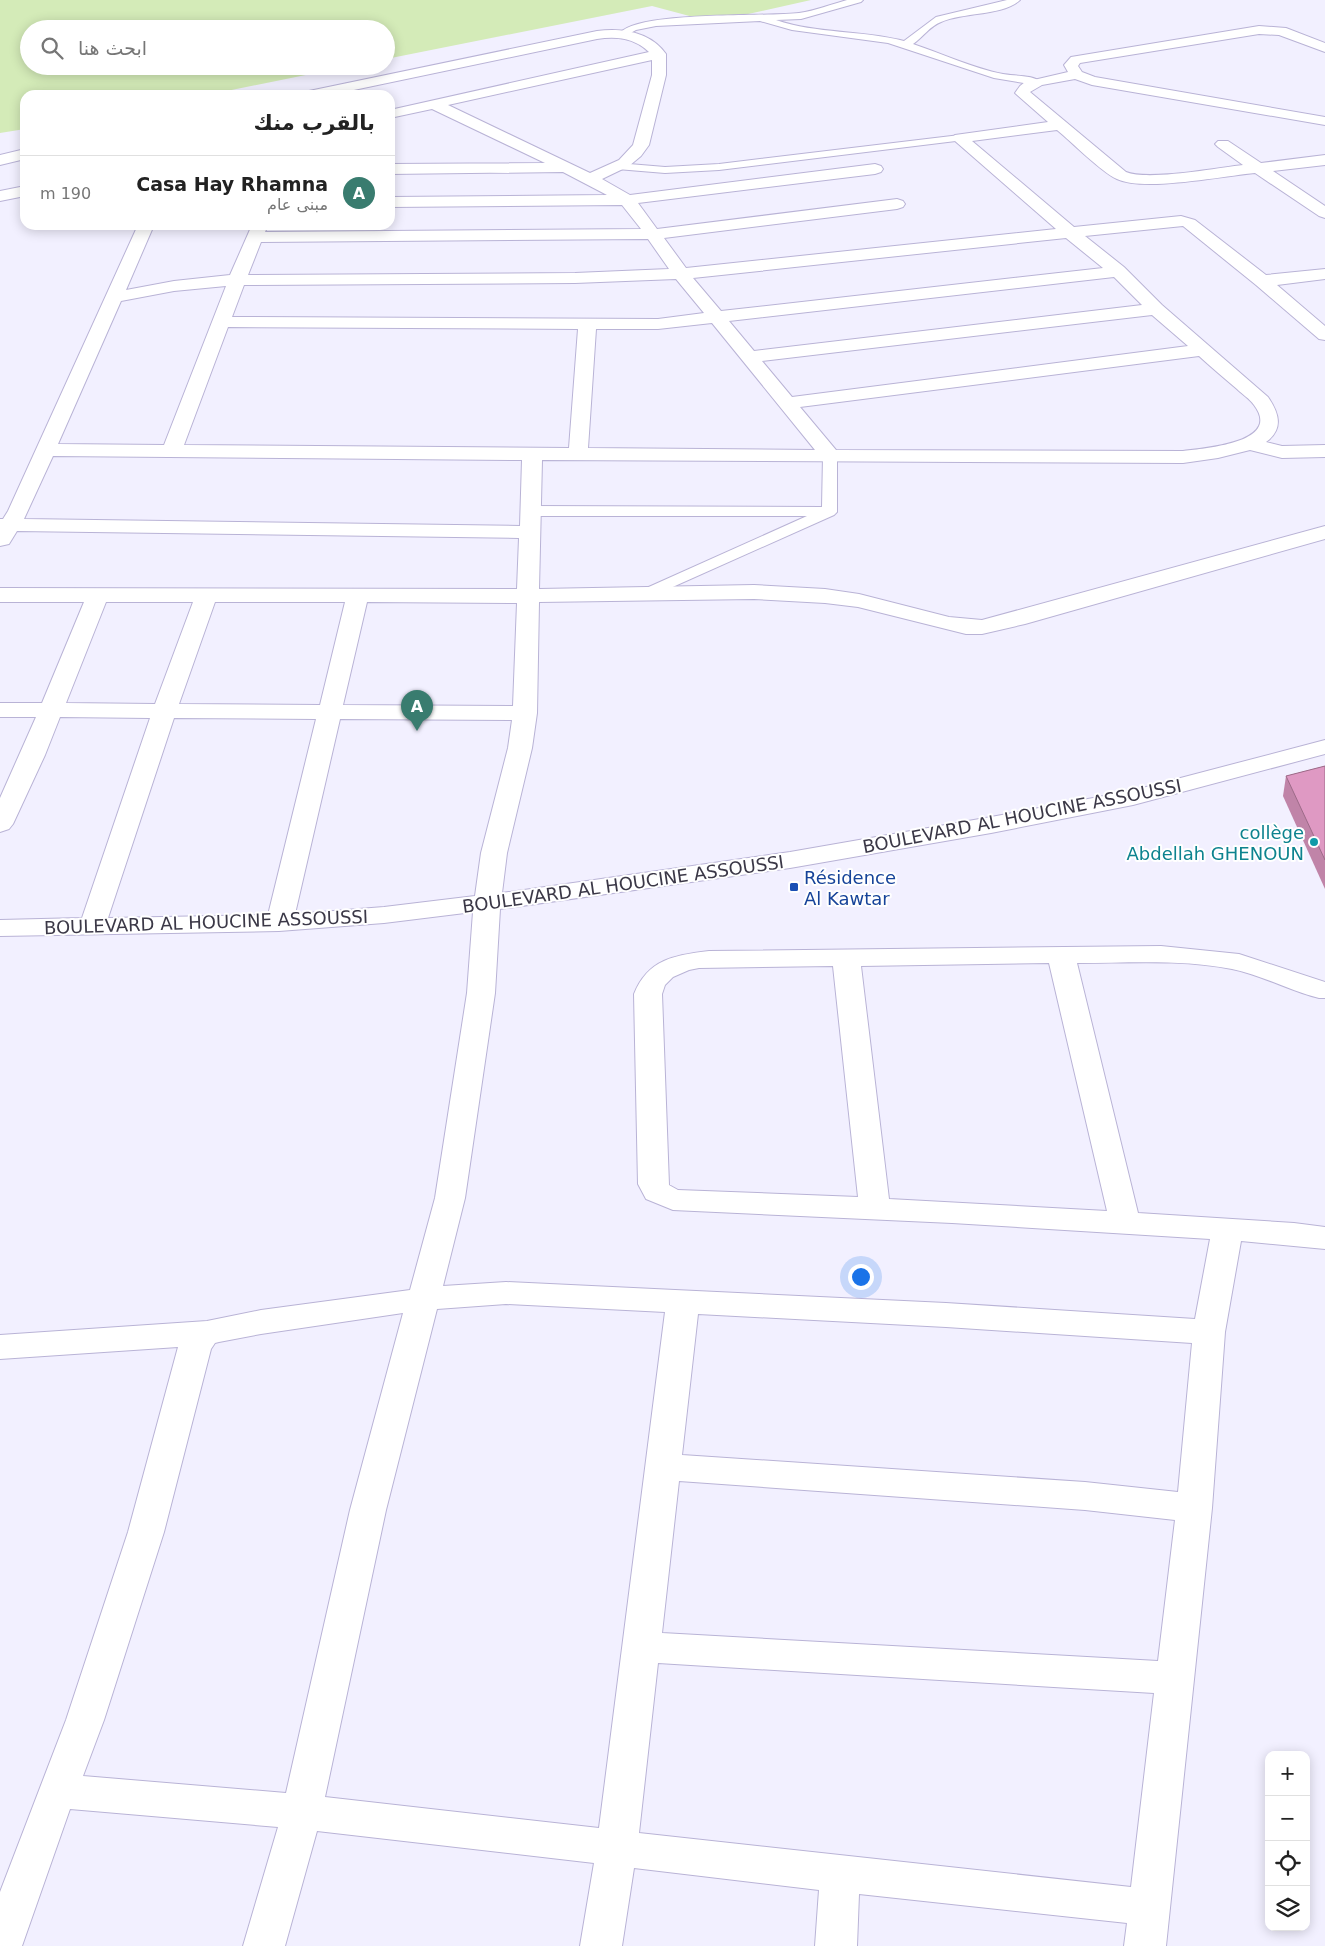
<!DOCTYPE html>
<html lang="ar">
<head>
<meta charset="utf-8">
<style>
	body { margin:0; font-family:"DejaVu Sans","Noto Naskh Arabic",sans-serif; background:#f6f6f6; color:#222; direction:rtl }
	.controls { position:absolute; right:15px; bottom:15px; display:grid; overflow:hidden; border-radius:10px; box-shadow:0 2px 12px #0003 }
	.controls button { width:45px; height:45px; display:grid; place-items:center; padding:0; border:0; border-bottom:1px solid #e0e0e0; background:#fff; color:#222; font:25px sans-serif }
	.you { position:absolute; left:860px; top:1276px; width:18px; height:18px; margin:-12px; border:4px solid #fff; border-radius:50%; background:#1a73e8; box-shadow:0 0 0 8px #1a73e833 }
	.badge { display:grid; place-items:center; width:32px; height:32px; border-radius:50%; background:#397c6f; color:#fff; font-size:16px; font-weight:700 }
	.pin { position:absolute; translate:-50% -41px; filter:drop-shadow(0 1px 2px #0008) }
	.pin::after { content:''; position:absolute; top:26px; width:18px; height:15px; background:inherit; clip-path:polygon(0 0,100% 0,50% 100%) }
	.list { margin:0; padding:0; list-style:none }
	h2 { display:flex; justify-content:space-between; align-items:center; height:65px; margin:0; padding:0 20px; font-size:21px }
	h2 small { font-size:16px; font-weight:400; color:#767676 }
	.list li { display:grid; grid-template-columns:32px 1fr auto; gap:15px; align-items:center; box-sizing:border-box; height:75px; padding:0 20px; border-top:1px solid #e0e0e0 }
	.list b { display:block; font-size:19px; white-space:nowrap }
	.list p { margin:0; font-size:16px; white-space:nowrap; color:#767676 }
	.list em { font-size:16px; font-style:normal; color:#767676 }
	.icon { flex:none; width:28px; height:28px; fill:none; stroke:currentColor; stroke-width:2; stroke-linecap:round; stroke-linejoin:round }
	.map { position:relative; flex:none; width:1325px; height:1946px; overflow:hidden; direction:ltr }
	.search { position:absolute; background:#fff; box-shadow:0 2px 12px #0003; left:20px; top:20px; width:375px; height:55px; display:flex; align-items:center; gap:12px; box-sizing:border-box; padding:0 18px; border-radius:28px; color:#767676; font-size:19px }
	.panel { position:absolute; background:#fff; box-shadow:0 2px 12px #0003; left:20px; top:90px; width:375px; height:140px; border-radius:15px; direction:rtl }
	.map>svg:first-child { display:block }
	.green { fill:#d4ebb8 }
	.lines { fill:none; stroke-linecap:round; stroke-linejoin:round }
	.lane-casing { stroke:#b9b3d6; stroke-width:2 }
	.street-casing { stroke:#b9b3d6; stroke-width:2 }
	.lane { fill:#fff; fill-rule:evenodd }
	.street { fill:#fff; fill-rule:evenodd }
	.wall { fill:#c084a8 }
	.building { fill:#df99c3; stroke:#9c6b88 }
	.culture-dot { fill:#0f9aa8; stroke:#fff; stroke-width:2 }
	.transit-dot { fill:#1a4fb4; stroke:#fff; stroke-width:2 }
	.labels { text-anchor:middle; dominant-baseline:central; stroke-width:4; stroke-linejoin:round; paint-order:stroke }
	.street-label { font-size:18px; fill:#3b3847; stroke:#fff }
	.culture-label { font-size:18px; fill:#0d838f; stroke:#fff; text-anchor:end }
	.transit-label { font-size:18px; fill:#164399; stroke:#fff; text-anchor:start }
</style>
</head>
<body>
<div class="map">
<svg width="1325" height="1946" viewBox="0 0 1325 1946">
	<rect width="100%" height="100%" fill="#f2f0ff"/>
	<path class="green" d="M 0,0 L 811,0 L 712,22 L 652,6 L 386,59 L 386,29 L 29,29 L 29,66 L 350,66 L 207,95 L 25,95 L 25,129 L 0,133 Z"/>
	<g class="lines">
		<defs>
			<path id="lane" d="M 847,0 L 863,0 L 861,2 L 801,19 L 776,20 C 817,34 862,30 904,41 L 936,17 L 1007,0 L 1020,0 C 1003,16 963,12 941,22 C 930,26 923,37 913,44 C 943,54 972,68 1003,74 C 1014,76 1034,75 1041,82 L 1036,85 L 994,78 L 888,43 L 792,30 L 760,21 L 656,26 L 636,30 L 625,36 L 620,33 C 640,11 764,17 799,13 C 815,11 832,4 847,0 Z
				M 960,135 L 964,136 L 965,138 L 964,140 L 719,170 L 665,173 L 617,169 L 611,166 L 617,163 L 665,167 L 719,164 Z
				M 830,452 L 835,453 L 837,456 L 837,512 L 834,515 L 648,598 L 642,596 L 640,593 L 642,590 L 807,516 L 530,516 L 525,514 L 522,511 L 525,508 L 530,506 L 822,507 L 823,456 L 825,453 Z"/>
			<path id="street" d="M 1259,26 L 1286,28 L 1325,43 L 1325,52 L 1279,35 L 1259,34 L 1080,63 L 1078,66 L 1082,72 L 1095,77 L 1325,117 L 1325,125 L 1092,85 L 1075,79 L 1042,85 L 1030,92 L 1126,172 C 1148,181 1216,168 1243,165 L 1218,147 L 1215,144 L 1218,141 L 1228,141 L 1261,163 L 1325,155 L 1325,165 L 1273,171 L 1325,206 L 1325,218 L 1319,216 L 1255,173 C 1223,176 1144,192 1117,179 C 1101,172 1072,142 1057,130 L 972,141 L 1074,227 L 1181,216 L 1195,220 L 1266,275 L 1325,269 L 1325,279 L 1277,285 L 1325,326 L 1325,340 L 1319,339 L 1256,285 L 1183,226 L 1085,236 L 1124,267 L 1162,305 L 1268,397 C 1279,413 1284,429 1266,442 L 1282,446 L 1325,445 L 1325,457 L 1282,458 L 1250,450 L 1218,458 L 1183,463 L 542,460 L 539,589 L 754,585 L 825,589 L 859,594 L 949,617 L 982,620 L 1325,526 L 1325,539 L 1025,624 L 982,634 L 966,634 L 858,607 L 825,603 L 754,599 L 539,602 L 537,713 L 532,748 L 507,853 L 502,893 L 790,852 L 991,817 L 1131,791 L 1325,740 L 1325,754 L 1133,805 L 991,833 L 790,868 L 500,909 L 495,993 L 465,1198 L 443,1286 L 506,1282 L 946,1303 L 1195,1319 L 1210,1239 L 952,1223 L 673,1210 L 646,1199 L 638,1184 L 634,994 C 648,959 675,955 709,951 L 1161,946 L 1239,954 L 1325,982 L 1325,998 L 1319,998 C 1290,991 1262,975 1232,969 C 1181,959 1128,963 1077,963 L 1138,1213 L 1294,1223 L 1325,1227 L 1325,1249 L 1241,1241 L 1225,1332 L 1212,1508 L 1166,1946 L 1124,1946 L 1127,1923 L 859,1894 L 857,1946 L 815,1946 L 819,1890 L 634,1868 L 622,1946 L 580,1946 L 594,1863 L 317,1831 L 285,1946 L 243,1946 L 278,1827 L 70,1809 L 22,1946 L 0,1946 L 0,1892 L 66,1720 L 99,1620 L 128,1532 L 178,1347 L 0,1359 L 0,1335 L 207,1321 L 261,1310 L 410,1290 L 435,1198 L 467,993 L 473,912 L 384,923 L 279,931 L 0,936 L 0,920 L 82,918 L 150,718 L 60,717 L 45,755 L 13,824 L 9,829 L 0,832 L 0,798 L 36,717 L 0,717 L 0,703 L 42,703 L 84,602 L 0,602 L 0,588 L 517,589 L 519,538 L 17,531 L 9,544 L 0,546 L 0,519 L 3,519 L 8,511 L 138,225 L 154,225 L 126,290 L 174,281 L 230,275 L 252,225 L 268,225 L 265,232 L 641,229 L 622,205 L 390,207 L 390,197 L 607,195 L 563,172 L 390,174 L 390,164 L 545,163 L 432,109 L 390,118 L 390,110 L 649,52 C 634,38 617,36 597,39 L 330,95 L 302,95 L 304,92 L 309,91 L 597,31 C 623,28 650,32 666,54 L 666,75 L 649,145 L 641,156 L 629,166 L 602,179 L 630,195 L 875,164 L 881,166 L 883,169 L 881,172 L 875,174 L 638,203 L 657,229 L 897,199 L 903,201 L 905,204 L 903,207 L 897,209 L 664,238 L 686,268 L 1056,229 L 955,141 L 952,138 L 955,135 L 1048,122 L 1015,93 L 1020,86 L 1025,82 L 1068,72 L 1064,65 L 1071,57 ZM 652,60 L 652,75 L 633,145 L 619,160 L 590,173 L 448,105 ZM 1066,238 L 1103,268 L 721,311 L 693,278 ZM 648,239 L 669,269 L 575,273 L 248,275 L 261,242 ZM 1114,277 L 1142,305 L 754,351 L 729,321 ZM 676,279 L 704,313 L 658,319 L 232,317 L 244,285 L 575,283 ZM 226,286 L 164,445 L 58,444 L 121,301 L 174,291 ZM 1152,315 L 1188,346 L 792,397 L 762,361 ZM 712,323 L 815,450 L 588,448 L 596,329 L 658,329 ZM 228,327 L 578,329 L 569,448 L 184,445 ZM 1199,356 C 1211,367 1224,378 1237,389 C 1242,394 1250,399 1254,405 C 1283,443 1204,448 1183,451 L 836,450 L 800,407 ZM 53,456 L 522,460 L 520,526 L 24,519 ZM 106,602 L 193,602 L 155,704 L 66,703 ZM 215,602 L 345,602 L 320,705 L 179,704 ZM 367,602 L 517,603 L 513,706 L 343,705 ZM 174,718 L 316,719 L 268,915 L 108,918 ZM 340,719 L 512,720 L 508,748 L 481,853 L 475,896 L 384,907 L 295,914 ZM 1049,963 L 1107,1211 L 889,1199 L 861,966 ZM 833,966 L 858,1197 L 678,1190 L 669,1185 L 662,994 L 665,985 L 673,977 L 689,970 L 699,968 ZM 506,1304 L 665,1312 L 599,1828 L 325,1797 L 386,1510 L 437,1309 ZM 403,1313 L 350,1510 L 286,1793 L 83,1776 L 104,1720 L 164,1532 L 211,1349 L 215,1343 L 219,1342 L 261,1334 ZM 698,1314 L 946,1327 L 1192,1343 L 1178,1492 L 1085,1482 L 682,1455 ZM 679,1481 L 1085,1510 L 1175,1520 L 1158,1661 L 662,1633 ZM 658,1663 L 1154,1693 L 1131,1887 L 639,1833 Z
				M 25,149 L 25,159 L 0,165 L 0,155 Z
				M 25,186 L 25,196 L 0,201 L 0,191 Z"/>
		</defs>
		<use href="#lane" class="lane-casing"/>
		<use href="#street" class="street-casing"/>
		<use href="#lane" class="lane"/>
		<use href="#street" class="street"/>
	</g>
	<path class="wall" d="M 1325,766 L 1325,889 L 1283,796 L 1286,776 Z"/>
	<path class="building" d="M 1325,766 L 1325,860 L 1286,776 Z"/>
	<circle class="culture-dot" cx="1314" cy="842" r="5"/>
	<rect class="transit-dot" x="789" y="882" width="10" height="10" rx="2.5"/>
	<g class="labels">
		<g class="street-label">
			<text transform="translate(1022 816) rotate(-11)">BOULEVARD AL HOUCINE ASSOUSSI</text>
			<text transform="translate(623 884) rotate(-8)">BOULEVARD AL HOUCINE ASSOUSSI</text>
			<text transform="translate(206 922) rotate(-2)">BOULEVARD AL HOUCINE ASSOUSSI</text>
		</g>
		<g class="culture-label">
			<text x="1304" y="832">collège<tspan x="1304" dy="21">Abdellah GHENOUN</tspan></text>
		</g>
		<g class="transit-label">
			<text x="804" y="877">Résidence<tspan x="804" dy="21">Al Kawtar</tspan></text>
		</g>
	</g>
</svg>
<div class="controls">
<button>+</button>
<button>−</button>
<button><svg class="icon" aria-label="locate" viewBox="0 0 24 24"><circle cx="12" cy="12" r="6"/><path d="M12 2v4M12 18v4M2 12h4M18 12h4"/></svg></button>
<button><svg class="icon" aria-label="layers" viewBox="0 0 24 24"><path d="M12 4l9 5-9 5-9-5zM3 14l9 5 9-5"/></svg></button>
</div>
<div class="you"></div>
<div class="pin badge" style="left:417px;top:731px">A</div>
<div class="search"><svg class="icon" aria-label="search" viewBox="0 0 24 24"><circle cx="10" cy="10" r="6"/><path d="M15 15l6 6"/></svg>ابحث هنا</div>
<section class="panel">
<h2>بالقرب منك<small></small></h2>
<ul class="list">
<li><span class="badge">A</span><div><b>Casa Hay Rhamna</b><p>مبنى عام</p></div><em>190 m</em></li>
</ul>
</section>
</div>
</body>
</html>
